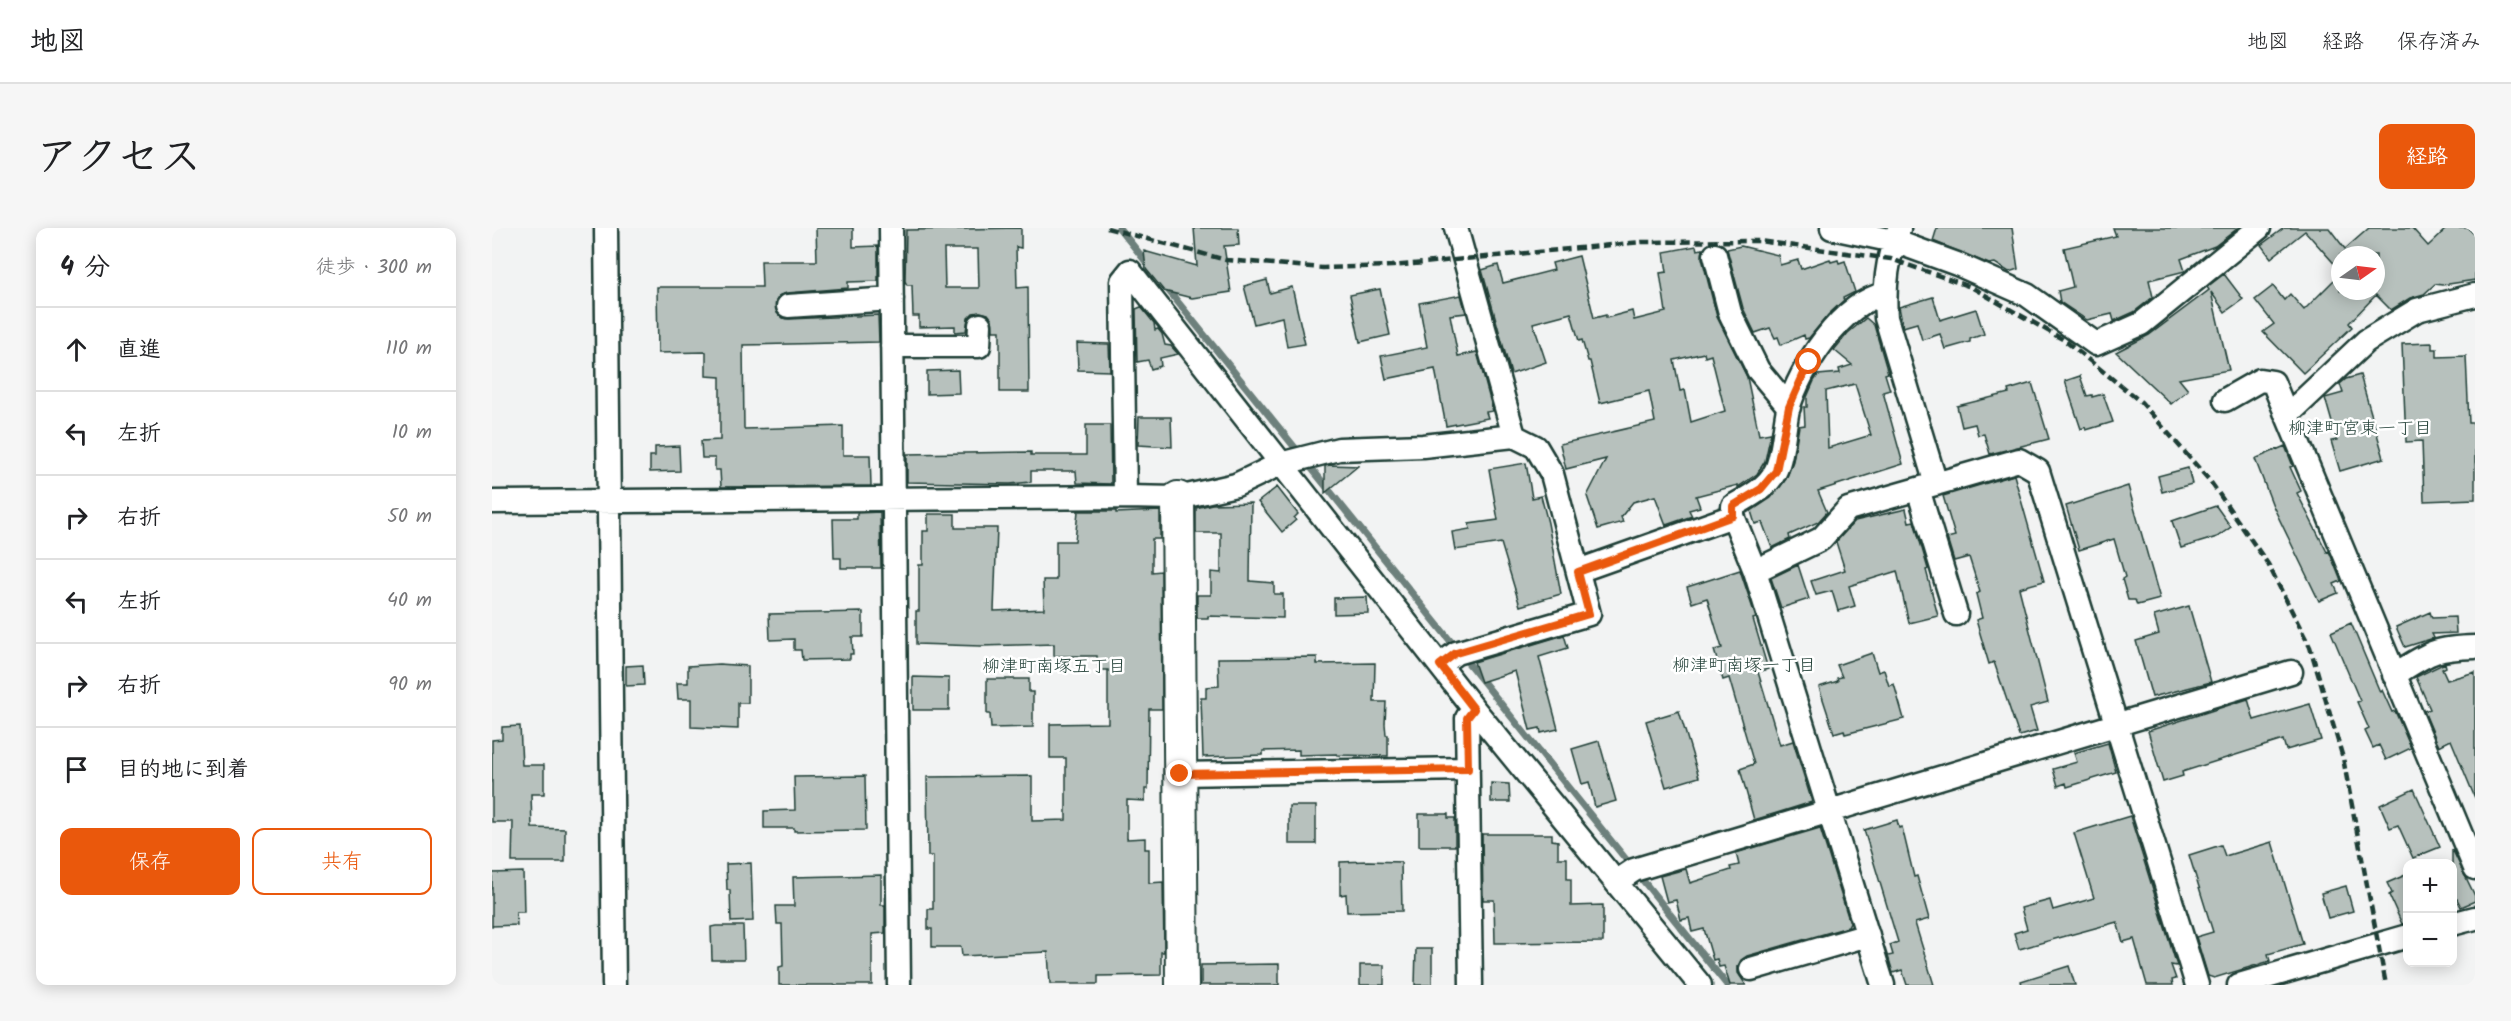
<!DOCTYPE html>
<html lang="ja">
<head>
<meta charset="utf-8">
<style>
	body { margin:0; font-family:Kalam,"Klee One",sans-serif; background:#f6f6f6; color:#202124 }
	.controls { position:absolute; right:18px; bottom:18px; display:grid; overflow:hidden; border-radius:12px; box-shadow:0 3px 15px #0003 }
	.controls button { width:54px; height:54px; display:grid; place-items:center; padding:0; border:0; border-bottom:2px solid #e0e0e0; background:#fff; color:#202124; font:30px sans-serif }
	.compass { position:absolute; left:1839px; top:18px; width:54px; height:54px; border-radius:50%; background:#fff; box-shadow:0 3px 15px #0003; rotate:76deg }
	.stop { position:absolute; width:18px; height:18px; margin:-14px; border:4px solid #ea580c; border-radius:50%; background:#fff }
	.stop.end { background:#ea580c; border-color:#fff; box-shadow:0 2px 6px #0008 }
	.list { margin:0; padding:0; list-style:none }
	h2 { display:flex; justify-content:space-between; align-items:center; height:78px; margin:0; padding:0 24px; font-size:26px }
	h2 small { font-size:20px; font-weight:400; color:#757577 }
	.list li { display:grid; grid-template-columns:39px 1fr auto; gap:18px; align-items:center; box-sizing:border-box; height:84px; padding:0 24px; border-top:2px solid #e0e0e0 }
	.list b { display:block; font-size:22px; white-space:nowrap }
	.list em { font-size:20px; font-style:normal; color:#757577 }
	.actions { display:flex; gap:12px; padding:18px 24px }
	.actions a { flex:1; padding:14px 0; border:2px solid #ea580c; border-radius:12px; text-align:center; font-size:21px; color:#ea580c }
	.actions .main { background:#ea580c; color:#fff }
	.icon { flex:none; width:33px; height:33px; fill:none; stroke:currentColor; stroke-width:2; stroke-linecap:round; stroke-linejoin:round }
	.map { position:relative; flex:none; width:1983px; height:757px; overflow:hidden; border-radius:12px }
	header { display:flex; align-items:center; gap:36px; box-sizing:border-box; height:84px; padding:0 30px; background:#fff; border-bottom:2px solid #e0e0e0 }
	header strong { font-size:28px }
	nav { display:flex; gap:33px; margin-inline-start:auto; font-size:21px }
	.intro { display:flex; align-items:center; justify-content:space-between; box-sizing:border-box; height:144px; padding:0 36px }
	h1 { margin:0; font-size:42px }
	.button { padding:15px 27px; border-radius:12px; background:#ea580c; color:#fff; font-size:21px; font-weight:700 }
	main { display:flex; gap:36px; padding:0 36px }
	aside { flex:1; background:#fff; border-radius:12px; box-shadow:0 3px 15px #0003 }
	.map>svg:first-child { display:block }
	.lines { fill:none; stroke-linecap:round; stroke-linejoin:round }
	.stream { stroke:#6d807b; stroke-width:7 }
	.building { fill:#b7c1bd; stroke:#1f3d34; stroke-width:1.5; fill-rule:evenodd }
	.street-casing { stroke:#1f3d34; stroke-width:27 }
	.secondary-casing { stroke:#1f3d34; stroke-width:36 }
	.street { stroke:#fff; stroke-width:22 }
	.secondary { stroke:#fff; stroke-width:32 }
	.rail { stroke:#1f3d34; stroke-width:4.5; stroke-dasharray:9 4.5; stroke-linecap:butt }
	.route { stroke:#ea580c; stroke-width:8 }
	.labels { text-anchor:middle; dominant-baseline:central; stroke-width:5; stroke-linejoin:round; paint-order:stroke }
	.neighbourhood-label { font-size:18px; fill:#1f3d34; stroke:#fff }
</style>
</head>
<body>
<header>
<strong>地図</strong>
<nav><a>地図</a><a>経路</a><a>保存済み</a></nav>
</header>
<div class="intro"><h1>アクセス</h1><a class="button">経路</a></div>
<main>
<aside>
<h2>4 分<small>徒歩 · 300 m</small></h2>
<ul class="list">
<li><svg class="icon" aria-label="ahead" viewBox="0 0 24 24"><path d="M12 20V5M6 11l6-6 6 6"/></svg><div><b>直進</b></div><em>110 m</em></li>
<li><svg class="icon" aria-label="left" viewBox="0 0 24 24"><path d="M17 20v-9H6M10 6l-5 5 5 5"/></svg><div><b>左折</b></div><em>10 m</em></li>
<li><svg class="icon" aria-label="right" viewBox="0 0 24 24"><path d="M7 20v-9h11M14 6l5 5-5 5"/></svg><div><b>右折</b></div><em>50 m</em></li>
<li><svg class="icon" aria-label="left" viewBox="0 0 24 24"><path d="M17 20v-9H6M10 6l-5 5 5 5"/></svg><div><b>左折</b></div><em>40 m</em></li>
<li><svg class="icon" aria-label="right" viewBox="0 0 24 24"><path d="M7 20v-9h11M14 6l5 5-5 5"/></svg><div><b>右折</b></div><em>90 m</em></li>
<li><svg class="icon" aria-label="arrive" viewBox="0 0 24 24"><path d="M6 21V4h12l-3 4 3 4H6"/></svg><div><b>目的地に到着</b></div></li>
</ul>
<div class="actions"><a class="main">保存</a><a>共有</a></div>
</aside>
<div class="map">
<svg width="1983" height="757" viewBox="0 0 1983 757">
	<rect width="100%" height="100%" fill="#f2f3f3"/>
	<filter id="ink" filterUnits="userSpaceOnUse"><feTurbulence type="fractalNoise" baseFrequency=".0167" numOctaves="2"/><feDisplacementMap in="SourceGraphic" scale="12" xChannelSelector="R" yChannelSelector="G"/><feConvolveMatrix kernelMatrix="1 2 1 2 8 2 1 2 1" color-interpolation-filters="sRGB"/></filter>
	<g filter="url(#ink)">
		<g class="lines">
			<path class="stream" d="M 627,0 L 659,40
				M 673,58 L 1235,757"/>
		</g>
		<path class="building" d="M 324,0 L 361,0 L 361,19 L 386,18 L 386,53 L 356,54 L 356,60 L 295,65 L 288,67 L 284,73 L 285,85 L 290,90 L 297,91 L 386,87 L 387,114 L 251,117 L 252,201 L 351,198 L 351,227 L 378,227 L 379,258 L 229,259 L 228,242 L 223,242 L 223,230 L 210,230 L 209,213 L 228,212 L 228,149 L 214,148 L 214,124 L 166,125 L 165,59 L 270,59 L 269,33 L 325,33 Z
			M 529,0 L 529,20 L 524,19 L 525,60 L 536,59 L 537,164 L 508,164 L 508,103 L 501,103 L 500,91 L 496,86 L 488,84 L 481,85 L 476,90 L 474,103 L 463,104 L 463,98 L 427,99 L 427,88 L 421,88 L 420,57 L 415,57 L 413,53 L 414,2 ZM 452,21 L 486,21 L 487,60 L 453,60 Z
			M 702,0 L 746,0 L 747,17 L 732,18 L 739,64 L 700,70 L 672,63 L 654,41 L 652,23 L 705,38 Z
			M 1445,0 L 1520,0 L 1526,41 L 1517,44 L 1503,35 L 1497,36 L 1441,13 Z
			M 1621,0 L 1746,0 L 1723,18 L 1689,31 L 1693,43 L 1657,52 L 1661,69 L 1642,84 L 1622,93 L 1620,86 L 1595,92 L 1568,74 L 1566,63 L 1581,59 L 1572,20 L 1624,8 Z
			M 1792,0 L 1837,0 L 1853,21 L 1877,0 L 1920,0 L 1936,18 L 1955,0 L 1976,0 L 1983,7 L 1983,52 L 1950,57 L 1943,56 L 1932,66 L 1918,70 L 1899,82 L 1884,67 L 1857,95 L 1860,99 L 1811,145 L 1771,104 L 1782,96 L 1763,72 L 1781,58 L 1792,72 L 1798,66 L 1812,82 L 1845,49 L 1848,52 L 1848,63 L 1884,63 L 1884,27 L 1848,27 L 1848,42 L 1813,3 L 1779,30 L 1769,17 Z
			M 1204,18 L 1205,22 L 1211,21 L 1210,30 L 1225,89 L 1255,149 L 1267,207 L 1279,205 L 1273,233 L 1265,246 L 1246,259 L 1246,257 L 1204,268 L 1208,279 L 1197,282 L 1200,288 L 1174,297 L 1163,268 L 1141,274 L 1129,289 L 1131,294 L 1106,301 L 1095,268 L 1114,231 L 1074,241 L 1068,216 L 1163,194 L 1157,163 L 1108,175 L 1098,133 L 1096,133 L 1090,112 L 1087,113 L 1079,85 L 1041,95 L 1054,134 L 1019,146 L 990,42 L 1006,37 L 1011,55 L 1062,42 L 1060,35 L 1087,28 L 1102,90 L 1114,87 L 1114,90 L 1140,83 L 1142,92 L 1174,84 L 1168,45 L 1175,44 L 1172,24 ZM 1212,125 L 1213,129 L 1219,127 L 1233,183 L 1199,194 L 1193,162 L 1188,163 L 1182,132 Z
			M 1249,18 L 1286,27 L 1288,37 L 1306,32 L 1309,41 L 1338,31 L 1339,34 L 1346,32 L 1347,35 L 1353,33 L 1363,64 L 1351,70 L 1352,72 L 1336,87 L 1317,110 L 1313,111 L 1312,107 L 1289,117 L 1286,109 L 1283,110 L 1278,100 L 1263,105 L 1251,80 L 1235,21 Z
			M 1732,46 L 1751,71 L 1733,84 L 1719,64 L 1737,142 L 1687,151 L 1696,162 L 1679,176 L 1624,124 L 1657,107 L 1717,62 L 1715,59 Z
			M 775,52 L 778,65 L 800,59 L 813,116 L 795,119 L 790,89 L 762,96 L 752,58 Z
			M 888,61 L 898,107 L 868,114 L 858,67 Z
			M 969,67 L 974,85 L 958,87 L 966,128 L 985,124 L 1001,183 L 994,184 L 996,190 L 954,198 L 943,141 L 894,151 L 889,128 L 935,119 L 927,75 Z
			M 1441,69 L 1448,92 L 1484,81 L 1492,106 L 1478,111 L 1478,114 L 1453,121 L 1448,106 L 1430,112 L 1425,95 L 1411,99 L 1407,79 Z
			M 649,79 L 662,95 L 663,102 L 666,101 L 670,106 L 673,117 L 679,118 L 686,126 L 668,130 L 669,138 L 659,141 L 656,132 L 645,134 L 644,81 Z
			M 1374,90 L 1382,97 L 1396,145 L 1393,146 L 1398,162 L 1391,164 L 1411,236 L 1326,263 L 1335,284 L 1326,294 L 1297,307 L 1298,311 L 1280,320 L 1270,294 L 1263,296 L 1259,283 L 1279,270 L 1294,251 L 1301,233 L 1307,198 L 1313,197 L 1312,179 L 1315,179 L 1315,169 L 1322,153 L 1326,147 L 1348,145 L 1347,141 L 1360,137 L 1342,122 L 1356,105 ZM 1363,156 L 1379,207 L 1336,220 L 1334,163 Z
			M 585,115 L 617,116 L 618,143 L 586,142 Z
			M 1940,115 L 1940,121 L 1945,121 L 1945,129 L 1974,128 L 1977,195 L 1983,195 L 1983,271 L 1932,273 L 1930,213 L 1914,214 L 1910,116 Z
			M 466,142 L 467,165 L 435,166 L 435,143 Z
			M 1868,147 L 1892,230 L 1848,243 L 1839,213 L 1845,212 L 1833,170 L 1851,165 L 1848,156 L 1854,151 Z
			M 1588,148 L 1595,168 L 1600,167 L 1600,169 L 1611,166 L 1621,194 L 1594,202 L 1593,199 L 1589,201 L 1573,153 Z
			M 1540,155 L 1557,211 L 1498,226 L 1492,206 L 1486,207 L 1483,196 L 1470,199 L 1465,178 L 1517,165 L 1516,162 Z
			M 647,189 L 679,189 L 680,219 L 646,217 Z
			M 594,197 L 618,197 L 619,256 L 585,255 L 584,243 L 539,243 L 539,254 L 518,256 L 415,254 L 415,226 L 539,224 L 539,227 L 594,227 Z
			M 187,218 L 188,243 L 158,244 L 158,228 L 163,228 L 163,219 Z
			M 1793,218 L 1801,238 L 1798,239 L 1809,263 L 1805,265 L 1835,324 L 1837,323 L 1849,353 L 1842,356 L 1846,365 L 1827,373 L 1781,278 L 1763,231 Z
			M 1034,235 L 1040,270 L 1049,268 L 1056,295 L 1069,366 L 1028,378 L 1009,315 L 963,322 L 960,304 L 978,301 L 977,296 L 1006,292 L 997,241 Z
			M 838,237 L 866,238 L 833,265 L 833,238 Z
			M 1696,240 L 1700,256 L 1670,264 L 1666,248 Z
			M 1522,247 L 1552,353 L 1527,360 L 1556,474 L 1538,479 L 1545,503 L 1527,508 L 1502,434 L 1497,436 L 1484,392 L 1490,390 L 1484,366 L 1488,364 L 1477,329 L 1462,333 L 1455,310 L 1463,308 L 1451,268 Z
			M 1636,258 L 1668,371 L 1645,377 L 1643,372 L 1636,372 L 1630,351 L 1633,349 L 1622,311 L 1587,322 L 1574,278 Z
			M 785,259 L 806,286 L 802,290 L 804,292 L 790,304 L 766,274 Z
			M 759,275 L 758,353 L 782,355 L 782,366 L 791,366 L 791,390 L 716,388 L 716,390 L 705,390 L 705,367 L 719,367 L 719,344 L 729,345 L 729,305 L 704,305 L 704,280 L 720,276 Z
			M 1724,278 L 1739,299 L 1725,309 L 1689,320 L 1680,293 Z
			M 1414,281 L 1417,294 L 1422,293 L 1436,341 L 1434,342 L 1446,388 L 1417,395 L 1405,343 L 1357,358 L 1363,378 L 1346,383 L 1340,363 L 1324,367 L 1319,353 L 1353,342 L 1344,314 L 1363,293 Z
			M 586,283 L 624,283 L 624,285 L 668,283 L 668,311 L 660,311 L 660,344 L 669,343 L 670,481 L 657,481 L 656,561 L 653,561 L 653,573 L 635,572 L 635,611 L 653,610 L 653,621 L 657,621 L 657,655 L 671,654 L 672,724 L 669,724 L 669,747 L 606,748 L 606,756 L 558,756 L 556,724 L 470,728 L 469,719 L 440,719 L 440,701 L 436,701 L 436,681 L 441,681 L 441,628 L 436,628 L 435,549 L 540,548 L 540,593 L 574,592 L 574,530 L 558,530 L 558,496 L 616,495 L 616,442 L 606,442 L 605,428 L 562,428 L 562,416 L 489,418 L 424,416 L 424,383 L 427,383 L 427,337 L 431,337 L 431,303 L 436,303 L 436,286 L 463,286 L 463,300 L 505,300 L 502,383 L 552,381 L 551,352 L 564,352 L 564,313 L 583,313 Z
			M 388,284 L 389,340 L 349,340 L 349,330 L 342,330 L 341,291 L 365,291 L 365,285 Z
			M 1306,337 L 1317,371 L 1289,380 L 1279,350 Z
			M 1248,342 L 1264,390 L 1261,391 L 1276,441 L 1266,444 L 1288,517 L 1301,513 L 1320,574 L 1262,592 L 1248,541 L 1262,536 L 1237,450 L 1231,452 L 1222,422 L 1230,420 L 1215,370 L 1200,375 L 1195,359 Z
			M 875,369 L 876,385 L 842,386 L 842,370 Z
			M 1697,378 L 1719,454 L 1660,469 L 1644,413 L 1667,406 L 1662,388 Z
			M 371,384 L 371,409 L 360,409 L 361,426 L 358,426 L 358,431 L 310,432 L 309,422 L 302,422 L 302,411 L 278,412 L 277,386 Z
			M 1938,384 L 1940,390 L 1963,389 L 1964,405 L 1940,406 L 1942,410 L 1913,419 L 1904,399 Z
			M 1859,395 L 1888,464 L 1890,462 L 1900,484 L 1903,483 L 1919,520 L 1894,532 L 1887,517 L 1881,520 L 1873,503 L 1877,501 L 1865,474 L 1868,473 L 1839,404 Z
			M 1072,407 L 1076,420 L 1047,429 L 1066,501 L 1049,505 L 1048,500 L 1038,502 L 1023,443 L 989,454 L 982,434 Z
			M 1380,425 L 1386,444 L 1392,442 L 1397,458 L 1402,456 L 1412,491 L 1353,506 L 1352,502 L 1342,505 L 1327,459 L 1346,453 L 1345,450 L 1350,449 L 1345,437 Z
			M 825,429 L 825,436 L 883,435 L 882,474 L 894,474 L 893,496 L 894,507 L 896,507 L 896,528 L 845,527 L 845,526 L 807,527 L 807,522 L 771,523 L 771,527 L 711,529 L 709,470 L 714,470 L 714,459 L 727,458 L 726,430 Z
			M 1953,435 L 1954,439 L 1950,441 L 1955,452 L 1983,444 L 1983,570 L 1959,512 L 1947,518 L 1945,514 L 1932,483 L 1938,481 L 1924,449 Z
			M 227,436 L 256,438 L 256,475 L 246,475 L 246,501 L 199,499 L 199,471 L 186,471 L 185,455 L 196,455 L 196,438 Z
			M 151,437 L 152,457 L 134,458 L 134,438 Z
			M 421,449 L 457,450 L 457,482 L 421,482 Z
			M 495,451 L 537,451 L 537,464 L 541,464 L 541,499 L 499,500 L 498,486 L 495,486 Z
			M 1756,471 L 1762,492 L 1818,476 L 1829,512 L 1794,522 L 1791,512 L 1690,544 L 1691,548 L 1671,554 L 1656,503 Z
			M 1187,483 L 1207,549 L 1174,559 L 1154,493 Z
			M 28,498 L 30,537 L 52,537 L 52,566 L 39,566 L 40,600 L 73,601 L 73,634 L 20,634 L 21,594 L 0,594 L 0,512 L 10,511 L 10,499 Z
			M 1107,513 L 1124,573 L 1103,579 L 1097,554 L 1090,556 L 1080,521 Z
			M 1616,515 L 1624,544 L 1575,559 L 1574,555 L 1566,558 L 1561,541 L 1585,534 L 1582,525 Z
			M 373,548 L 374,602 L 302,603 L 302,600 L 272,600 L 272,583 L 303,582 L 302,549 Z
			M 999,555 L 1017,556 L 1018,574 L 999,574 Z
			M 1922,561 L 1948,619 L 1921,630 L 1906,597 L 1898,600 L 1888,577 Z
			M 797,578 L 824,578 L 824,616 L 797,616 Z
			M 927,586 L 956,586 L 956,590 L 963,590 L 963,618 L 927,618 Z
			M 1638,588 L 1685,738 L 1679,737 L 1684,751 L 1680,752 L 1681,757 L 1655,757 L 1642,711 L 1631,714 L 1625,694 L 1527,721 L 1522,705 L 1535,701 L 1529,680 L 1558,672 L 1561,682 L 1602,670 L 1582,605 Z
			M 1405,592 L 1407,600 L 1410,599 L 1422,649 L 1425,648 L 1437,691 L 1423,695 L 1442,757 L 1415,757 L 1410,742 L 1401,745 L 1396,728 L 1401,727 L 1398,717 L 1406,714 L 1372,602 Z
			M 1328,600 L 1358,695 L 1356,699 L 1255,728 L 1249,732 L 1246,738 L 1246,745 L 1254,757 L 1238,757 L 1232,738 L 1227,739 L 1225,731 L 1221,732 L 1212,701 L 1200,704 L 1197,690 L 1189,692 L 1184,672 L 1175,674 L 1168,648 L 1194,641 L 1198,655 L 1239,642 L 1238,639 L 1247,637 L 1244,625 Z
			M 990,606 L 1060,606 L 1060,612 L 1066,613 L 1066,630 L 1075,630 L 1075,651 L 1079,651 L 1079,678 L 1111,677 L 1111,714 L 1003,715 L 1002,672 L 991,672 Z
			M 1780,614 L 1811,716 L 1776,726 L 1778,733 L 1722,750 L 1716,748 L 1704,709 L 1721,704 L 1697,627 L 1729,617 L 1733,628 Z
			M 1960,621 L 1983,668 L 1983,673 L 1969,679 L 1965,671 L 1960,673 Z
			M 876,633 L 909,634 L 910,683 L 855,684 L 854,666 L 848,667 L 848,634 Z
			M 259,635 L 261,693 L 239,694 L 238,662 L 235,662 L 234,636 Z
			M 31,644 L 32,684 L 24,684 L 25,697 L 0,698 L 0,645 Z
			M 1916,646 L 1916,695 L 1910,696 L 1897,667 L 1900,665 L 1895,655 Z
			M 389,647 L 389,677 L 393,677 L 393,705 L 380,706 L 380,757 L 287,757 L 287,739 L 291,738 L 290,696 L 285,696 L 284,678 L 302,678 L 301,649 Z
			M 1854,658 L 1861,683 L 1836,690 L 1829,665 Z
			M 224,698 L 251,698 L 252,732 L 220,732 L 219,699 Z
			M 924,721 L 940,721 L 940,757 L 923,757 Z
			M 787,736 L 787,757 L 709,757 L 709,737 Z
			M 868,737 L 892,737 L 892,757 L 868,757 Z
			M 1577,738 L 1583,757 L 1530,757 L 1529,753 Z"/>
		<g class="lines">
			<defs>
				<path id="street" d="M 114,0 L 122,757
					M 399,0 L 407,757
					M 964,0 L 1022,208
					M 1340,0 L 1402,13 L 1465,36 L 1535,67 L 1604,116 L 1649,96 L 1767,0
					M 1407,1 C 1395,29 1392,61 1394,90 L 1444,256
					M 1223,27 L 1238,85 L 1266,142 L 1297,179
					M 296,78 L 400,71
					M 400,118 L 487,118 L 488,97
					M 1733,172 L 1768,152 L 1781,154 L 1983,640
					M 1793,184 L 1804,179 L 1874,113 L 1925,82 L 1983,67
					M 1426,261 L 1464,386
					M 633,269 L 630,53 L 638,43 L 982,481 L 1208,757
					M 0,274 L 633,269 L 686,270 L 744,257 L 788,236 L 847,221 L 931,218 L 1022,208 L 1044,219 L 1060,246 L 1097,386 L 964,425 L 948,437
					M 1241,288 L 1263,343 L 1391,757
					M 1086,343 L 1241,288 L 1241,278 C 1256,269 1274,261 1283,244 C 1291,229 1292,199 1296,181 C 1308,140 1349,75 1393,66
					M 1263,343 L 1329,311 L 1356,281 L 1527,232 L 1546,243 L 1705,757
					M 1902,447 C 1937,425 1941,420 1983,419
					M 688,546 L 976,541
					M 1124,654 L 1142,642 L 1799,444
					M 1960,696 L 1983,690
					M 1259,741 L 1376,707
					M 979,757 L 975,490 L 982,481
					M 1747,757 L 1916,708"/>
				<path id="secondary" d="M 686,270 L 690,757"/>
			</defs>
			<use href="#street" class="street-casing"/>
			<use href="#secondary" class="secondary-casing"/>
			<use href="#street" class="street"/>
			<use href="#secondary" class="secondary"/>
			<path class="rail" d="M 615,0 L 734,32 L 831,40 L 900,38 L 1150,14 L 1267,13 L 1399,31 L 1479,59 L 1572,112 L 1649,174 L 1718,253 L 1776,336 L 1818,419 L 1851,530 L 1894,757"/>
		</g>
	</g>
	<g class="lines" filter="url(#ink)">
		<path class="route" d="M 688,546 L 976,541 L 975,490 L 982,481 L 948,437 L 964,425 L 1097,386 L 1086,344 L 1241,288 L 1241,278 L 1269,261 L 1284,243 L 1297,179 L 1317,134"/>
	</g>
	<g class="labels">
		<g class="neighbourhood-label">
			<text x="1868" y="201">柳津町宮東一丁目</text>
			<text x="1252" y="438">柳津町南塚一丁目</text>
			<text x="562" y="439">柳津町南塚五丁目</text>
		</g>
	</g>
</svg>
<div class="controls">
<button>+</button>
<button>−</button>
</div>
<svg class="compass" viewBox="-18 -18 36 36"><path d="M0-13l5 13h-10z" fill="#e53935"/><path d="M0 13l5-13h-10z" fill="#757577"/></svg>
<div class="stop" style="left:1317px;top:134px"></div>
<div class="stop end" style="left:688px;top:546px"></div>
</div>
</main>
</body>
</html>
